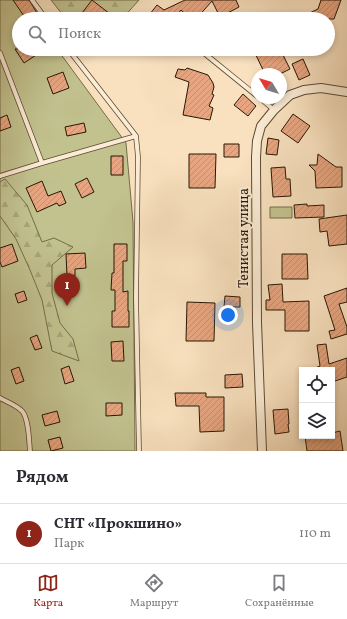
<!DOCTYPE html>
<html lang="ru">
<head>
<meta charset="utf-8">
<style>
	body { margin:0; font-family:Vollkorn,serif; background:#f2f2f3; color:#2b2b33 }
	.controls { position:absolute; right:12px; bottom:12px; display:grid; overflow:hidden; border-radius:0px; box-shadow:0 2px 6px #0003 }
	.controls button { width:36px; height:36px; display:grid; place-items:center; padding:0; border:0; border-bottom:1px solid #e1e1e2; background:#fff; color:#2b2b33; font:20px sans-serif }
	.compass { position:absolute; left:251px; top:68px; width:36px; height:36px; border-radius:50%; background:#fff; box-shadow:0 2px 6px #0003; rotate:308deg }
	.you { position:absolute; left:228px; top:315px; width:14px; height:14px; margin:-10px; border:3px solid #fff; border-radius:50%; background:#1a73e8; box-shadow:0 0 0 6px #1a73e833 }
	.badge { display:grid; place-items:center; width:26px; height:26px; border-radius:50%; background:#8f2418; color:#fff; font-size:13px; font-weight:700 }
	.pin { position:absolute; translate:-50% -33px; filter:drop-shadow(0 1px 2px #0008) }
	.pin::after { content:''; position:absolute; top:21px; width:14px; height:12px; background:inherit; clip-path:polygon(0 0,100% 0,50% 100%) }
	.list { margin:0; padding:0; list-style:none }
	h2 { display:flex; justify-content:space-between; align-items:center; height:52px; margin:0; padding:0 16px; font-size:17px }
	h2 small { font-size:13px; font-weight:400; color:#7c7c81 }
	.list li { display:grid; grid-template-columns:26px 1fr auto; gap:12px; align-items:center; box-sizing:border-box; height:60px; padding:0 16px; border-top:1px solid #e1e1e2 }
	.list b { display:block; font-size:15px; white-space:nowrap }
	.list p { margin:0; font-size:13px; white-space:nowrap; color:#7c7c81 }
	.list em { font-size:13px; font-style:normal; color:#7c7c81 }
	.icon { flex:none; width:22px; height:22px; fill:none; stroke:currentColor; stroke-width:2; stroke-linecap:round; stroke-linejoin:round }
	.map { position:relative; flex:none; width:347px; height:451px; overflow:hidden }
	.search { position:absolute; background:#fff; box-shadow:0 2px 6px #0003; left:12px; right:12px; top:12px; height:44px; display:flex; align-items:center; gap:10px; box-sizing:border-box; padding:0 14px; border-radius:22px; color:#7c7c81; font-size:15px }
	.sheet { height:112px; background:#fff }
	nav { display:flex; justify-content:space-around; align-items:center; box-sizing:border-box; height:56px; border-top:1px solid #e1e1e2; background:#fff; font-size:11px; color:#7c7c81 }
	nav a { display:grid; justify-items:center; gap:2px }
	nav .on { color:#8f2418 }
	.map>svg:first-child { display:block }
	.green { fill:#c2c28f; stroke:#746c4a }
	.forest { fill:url(#forest-firs); stroke:#746c4a }
	.building { fill:url(#building-hatch); stroke:#271604 }
	.lines { fill:none; stroke-linecap:round; stroke-linejoin:round }
	.lane-casing { stroke:#5c4933; stroke-width:5.5 }
	.street-casing { stroke:#5c4933; stroke-width:10 }
	.lane { stroke:#fbecd5; stroke-width:4 }
	.street { stroke:#fbecd5; stroke-width:8 }
	.labels { text-anchor:middle; dominant-baseline:central; stroke-width:4; stroke-linejoin:round; paint-order:stroke }
	.street-label { font-size:14px; fill:#271604; stroke:#fbecd5 }
</style>
</head>
<body>
<div class="map">
<svg width="347" height="451" viewBox="0 0 347 451">
	<defs>
		<pattern id="forest-firs" width="22" height="20" patternUnits="userSpaceOnUse"><rect width="22" height="20" fill="#c2c28f"/><path d="M5 1l3.5 6h-7zM16 11l3.5 6h-7z" fill="#a7a67a"/></pattern>
		<pattern id="building-hatch" width="6" height="6" patternUnits="userSpaceOnUse"><rect width="6" height="6" fill="#e7a681"/><path d="M-1 1l2-2M0 6l6-6M5 7l2-2" fill="none" stroke="#c68e6e"/></pattern>
	</defs>
	<rect width="100%" height="100%" fill="#f9e1bf"/>
	<filter id="stains"><feTurbulence type="fractalNoise" baseFrequency=".005" numOctaves="4"/><feColorMatrix values="0 0 0 0 .2 0 0 0 0 .09 0 0 0 0 .02 0 0 0 .5 -.17"/></filter>
	<radialGradient id="worn" r=".72"><stop offset=".6" stop-color="#630" stop-opacity="0"/><stop offset="1" stop-color="#630" stop-opacity=".3"/></radialGradient>
	<path class="green" d="M 0,0 L 21,0 L 35,19 L 19,19 L 19,49 L 57,49 L 126,143 L 133,222 L 135,451 L 0,451 Z
		M 270,207 L 292,207 L 292,218 L 270,218 Z"/>
	<path class="forest" d="M 51,0 L 139,0 L 122,19 L 66,19 Z
		M 5,179 L 27,205 L 42,242 L 54,238 L 73,247 L 52,265 L 52,293 L 60,323 L 73,339 L 79,361 L 52,351 L 42,300 L 30,270 L 16,239 L 0,216 L 0,182 Z"/>
	<path class="building" d="M 13,0 L 29,0 L 37,13 L 28,19 L 26,19 Z
		M 92,0 L 110,14 L 106,19 L 90,19 L 82,13 Z
		M 185,0 L 236,0 L 239,7 L 220,17 L 212,1 L 196,19 L 191,19 L 181,10 L 174,19 L 146,19 L 157,5 L 164,10 Z
		M 321,0 L 341,0 L 334,19 L 297,19 L 318,9 Z
		M 15,49 L 45,49 L 24,63 Z
		M 253,49 L 280,49 L 290,69 L 280,74 L 265,74 Z
		M 303,59 L 310,75 L 299,80 L 292,64 Z
		M 187,68 L 208,75 L 213,83 L 214,87 L 212,94 L 214,95 L 209,106 L 213,108 L 210,120 L 183,115 L 189,82 L 175,77 L 178,69 L 185,70 Z
		M 63,72 L 69,88 L 53,94 L 47,78 Z
		M 243,94 L 256,106 L 248,116 L 234,105 Z
		M 293,114 L 310,126 L 298,143 L 281,131 Z
		M 7,115 L 11,127 L 0,131 L 0,118 Z
		M 84,123 L 86,132 L 67,136 L 65,127 Z
		M 268,138 L 279,140 L 277,155 L 266,154 Z
		M 224,144 L 239,144 L 239,157 L 224,157 Z
		M 189,154 L 216,154 L 215,188 L 189,188 Z
		M 318,154 L 336,167 L 342,167 L 342,187 L 316,188 L 315,171 L 309,165 L 317,165 Z
		M 111,156 L 123,156 L 123,175 L 111,175 Z
		M 285,167 L 286,179 L 290,179 L 291,196 L 273,197 L 271,168 Z
		M 87,178 L 94,192 L 82,198 L 75,184 Z
		M 42,181 L 48,196 L 61,191 L 66,203 L 59,206 L 57,203 L 37,212 L 26,188 Z
		M 307,204 L 307,206 L 324,205 L 324,217 L 295,218 L 294,205 Z
		M 347,215 L 347,244 L 329,246 L 327,231 L 320,232 L 319,219 Z
		M 12,244 L 18,261 L 2,267 L 0,262 L 0,248 Z
		M 114,244 L 127,244 L 127,261 L 123,261 L 123,292 L 128,291 L 128,311 L 129,311 L 129,327 L 112,327 L 112,311 L 115,311 L 115,290 L 111,290 L 112,273 L 114,273 Z
		M 85,253 L 86,268 L 75,269 L 75,276 L 67,276 L 66,254 Z
		M 282,254 L 307,254 L 308,279 L 282,279 Z
		M 282,284 L 283,302 L 309,301 L 309,331 L 285,331 L 285,310 L 266,310 L 266,300 L 270,300 L 268,285 Z
		M 347,288 L 347,302 L 339,304 L 347,327 L 347,334 L 331,339 L 329,331 L 335,330 L 324,296 Z
		M 24,291 L 27,300 L 18,303 L 15,294 Z
		M 225,296 L 240,297 L 240,307 L 224,307 Z
		M 187,302 L 215,303 L 214,341 L 186,341 Z
		M 37,335 L 42,348 L 35,350 L 30,338 Z
		M 123,341 L 124,361 L 112,361 L 111,342 Z
		M 326,344 L 329,364 L 347,358 L 347,377 L 332,382 L 332,370 L 315,370 L 315,368 L 320,366 L 317,345 Z
		M 69,366 L 74,381 L 65,384 L 61,369 Z
		M 19,367 L 24,381 L 16,384 L 11,370 Z
		M 242,374 L 243,387 L 225,388 L 225,375 Z
		M 175,393 L 206,393 L 206,397 L 224,397 L 224,431 L 200,432 L 199,406 L 176,406 Z
		M 106,403 L 122,403 L 122,415 L 106,416 Z
		M 288,409 L 289,424 L 288,424 L 289,432 L 275,434 L 273,410 Z
		M 57,411 L 60,422 L 45,426 L 42,415 Z
		M 340,431 L 343,451 L 307,451 L 305,436 L 332,436 L 332,433 Z
		M 60,437 L 63,448 L 51,451 L 48,440 Z"/>
	<g class="lines">
		<defs>
			<path id="lane" d="M 32,0 L 46,19
				M 68,49 L 136,136 L 138,157 L 136,297 L 139,451
				M 199,49 L 257,96
				M 0,53 L 42,163
				M 260,98 L 274,110
				M 0,176 L 42,163 L 136,136
				M 0,398 C 7,402 16,405 22,411 C 29,419 29,441 30,451"/>
			<path id="street" d="M 262,451 L 257,323 L 256,157 L 257,141 L 261,126 L 274,110 L 290,95 L 304,90 L 321,88 L 347,92"/>
		</defs>
		<use href="#lane" class="lane-casing"/>
		<use href="#street" class="street-casing"/>
		<use href="#lane" class="lane"/>
		<use href="#street" class="street"/>
	</g>
	<g class="labels">
		<g class="street-label">
			<text transform="translate(244 238) rotate(-90)">Тенистая улица</text>
		</g>
	</g>
	<rect width="100%" height="100%" filter="url(#stains)"/>
	<rect width="100%" height="100%" fill="url(#worn)"/>
</svg>
<div class="controls">
<button><svg class="icon" aria-label="locate" viewBox="0 0 24 24"><circle cx="12" cy="12" r="6"/><path d="M12 2v4M12 18v4M2 12h4M18 12h4"/></svg></button>
<button><svg class="icon" aria-label="layers" viewBox="0 0 24 24"><path d="M12 4l9 5-9 5-9-5zM3 14l9 5 9-5"/></svg></button>
</div>
<svg class="compass" viewBox="-18 -18 36 36"><path d="M0-13l5 13h-10z" fill="#e53935"/><path d="M0 13l5-13h-10z" fill="#7c7c81"/></svg>
<div class="you"></div>
<div class="pin badge" style="left:67px;top:306px">1</div>
<div class="search"><svg class="icon" aria-label="search" viewBox="0 0 24 24"><circle cx="10" cy="10" r="6"/><path d="M15 15l6 6"/></svg>Поиск</div>
</div>
<section class="sheet">
<h2>Рядом<small></small></h2>
<ul class="list">
<li><span class="badge">1</span><div><b>СНТ «Прокшино»</b><p>Парк</p></div><em>110 m</em></li>
</ul>
</section>
<nav>
<a class="on"><svg class="icon" aria-label="map" viewBox="0 0 24 24"><path d="M3 6l6-2 6 2 6-2v14l-6 2-6-2-6 2zM9 4v14M15 6v14"/></svg>Карта</a>
<a><svg class="icon" aria-label="directions" viewBox="0 0 24 24"><path d="M12 3l9 9-9 9-9-9zM9 14v-3h6M13 9l2 2-2 2"/></svg>Маршрут</a>
<a><svg class="icon" aria-label="saved" viewBox="0 0 24 24"><path d="M7 4h10v16l-5-4-5 4z"/></svg>Сохранённые</a>
</nav>
</body>
</html>
